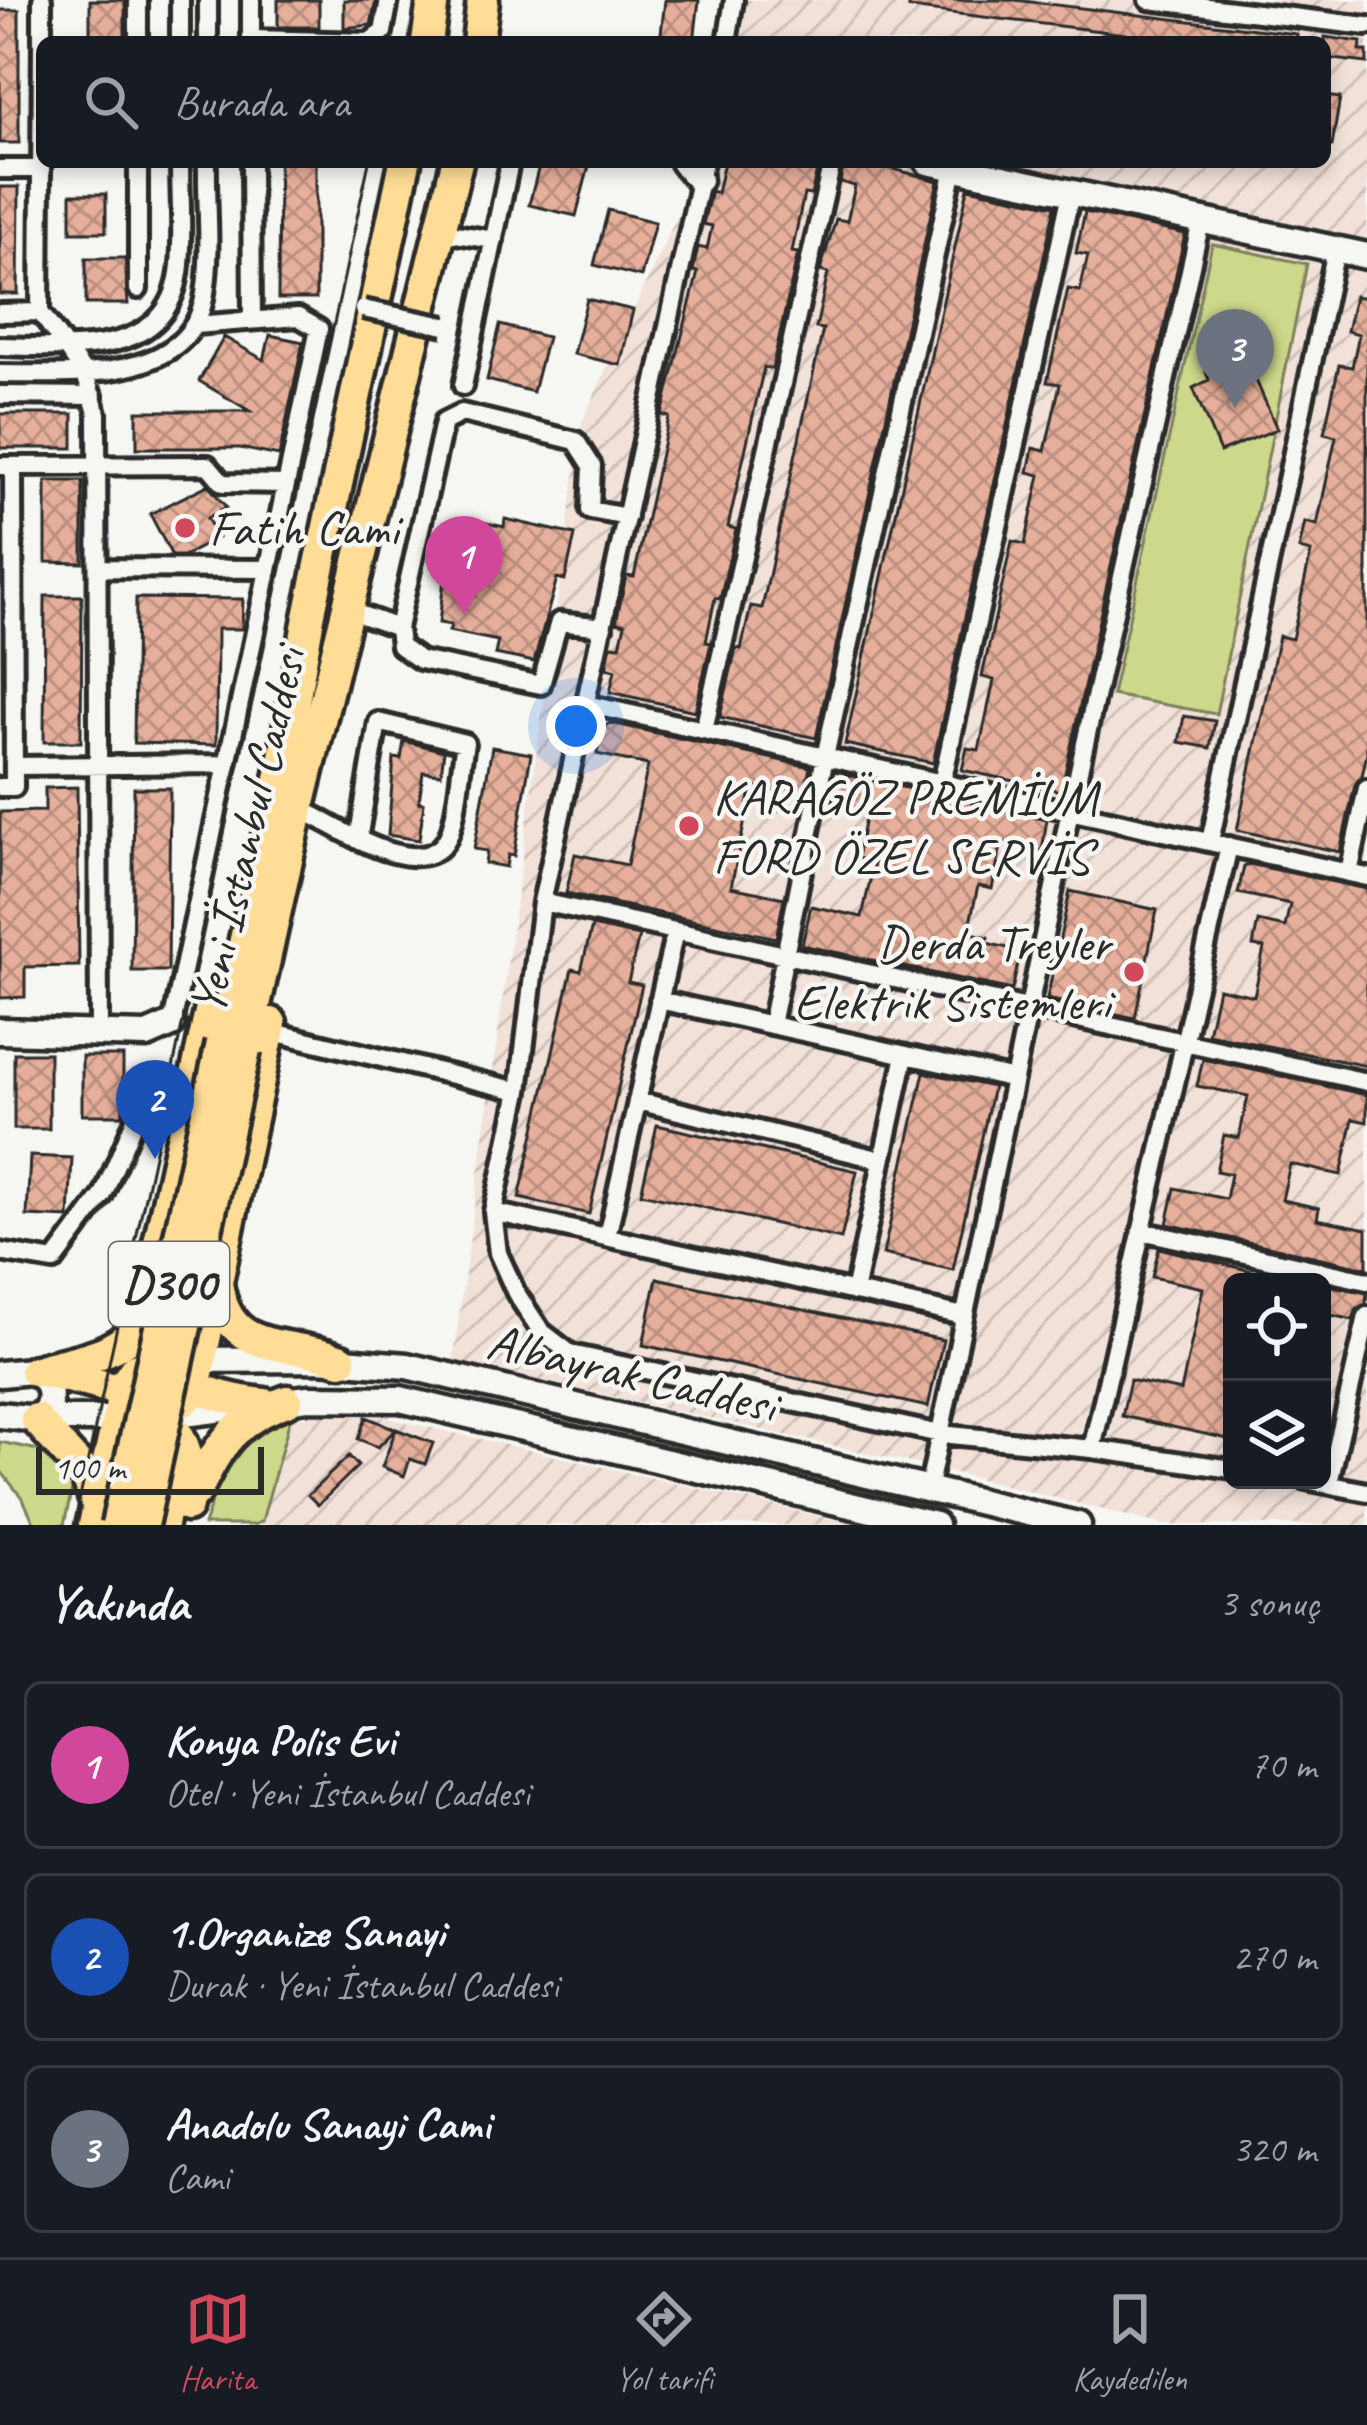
<!DOCTYPE html>
<html lang="tr">
<head>
<meta charset="utf-8">
<style>
	body { margin:0; font-family:Caveat,sans-serif; background:#20242c; color:#f1f3f6 }
	.controls { position:absolute; right:36px; bottom:36px; display:grid; overflow:hidden; border-radius:18px; box-shadow:0 6px 18px #0003 }
	.controls button { width:108px; height:108px; display:grid; place-items:center; padding:0; border:0; border-bottom:3px solid #363941; background:#171b24; color:#f1f3f6; font:60px sans-serif }
	.scale { position:absolute; left:36px; bottom:30px; width:228px; box-sizing:border-box; padding-left:12px; border:6px solid #2b2b2b; border-top:0; font-size:33px; line-height:42px; white-space:nowrap; color:#2b2b2b; -webkit-text-stroke:9px #f6f6f2; paint-order:stroke }
	.you { position:absolute; left:576px; top:726px; width:42px; height:42px; margin:-30px; border:9px solid #fff; border-radius:50%; background:#1a73e8; box-shadow:0 0 0 18px #1a73e833 }
	.badge { display:grid; place-items:center; width:78px; height:78px; border-radius:50%; background:#d1495b; color:#fff; font-size:39px; font-weight:700 }
	.pin { position:absolute; translate:-50% -99px; filter:drop-shadow(0 3px 6px #0008) }
	.pin::after { content:''; position:absolute; top:63px; width:42px; height:36px; background:inherit; clip-path:polygon(0 0,100% 0,50% 100%) }
	.list { margin:0; padding:0; list-style:none }
	h2 { display:flex; justify-content:space-between; align-items:center; height:156px; margin:0; padding:0 48px; font-size:51px }
	h2 small { font-size:39px; font-weight:400; color:#9ea1a6 }
	.list li { display:grid; grid-template-columns:78px 1fr auto; gap:36px; align-items:center; box-sizing:border-box; height:168px; margin:0 24px 24px; padding:0 24px; border:3px solid #363941; border-radius:18px }
	.list b { display:block; font-size:45px; white-space:nowrap }
	.list p { margin:0; font-size:39px; white-space:nowrap; color:#9ea1a6 }
	.list em { font-size:39px; font-style:normal; color:#9ea1a6 }
	.icon { flex:none; width:66px; height:66px; fill:none; stroke:currentColor; stroke-width:2; stroke-linecap:round; stroke-linejoin:round }
	.map { position:relative; flex:none; width:1367px; height:1525px; overflow:hidden }
	.search { position:absolute; background:#171b24; box-shadow:0 6px 18px #0003; left:36px; right:36px; top:36px; height:132px; display:flex; align-items:center; gap:30px; box-sizing:border-box; padding:0 42px; border-radius:18px; color:#9ea1a6; font-size:45px }
	.sheet { height:732px; background:#171b24 }
	nav { display:flex; justify-content:space-around; align-items:center; box-sizing:border-box; height:168px; border-top:3px solid #363941; background:#171b24; font-size:33px; color:#9ea1a6 }
	nav a { display:grid; justify-items:center; gap:6px }
	nav .on { color:#d1495b }
	.map>svg:first-child { display:block }
	.industrial { fill:url(#industrial-furrows); fill-rule:evenodd }
	.grass { fill:#cdd88b; stroke:#7c825b; stroke-width:3 }
	.building { fill:url(#building-cross-hatch); stroke:#2b2b2b; stroke-width:3 }
	.lines { fill:none; stroke-linecap:round; stroke-linejoin:round }
	.street-casing { stroke:#2b2b2b; stroke-width:26 }
	.secondary-casing { stroke:#2b2b2b; stroke-width:33 }
	.highway-casing { stroke:#2b2b2b; stroke-width:39 }
	.street { stroke:#f6f6f2; stroke-width:16 }
	.secondary { stroke:#f6f6f2; stroke-width:24 }
	.highway { stroke:#ffdd96; stroke-width:30 }
	.tram { stroke:#2b2b2b; stroke-width:3 }
	.street-bridge-casing { stroke:#2b2b2b; stroke-width:26; stroke-linecap:butt }
	.highway-bridge-casing { stroke:#2b2b2b; stroke-width:39; stroke-linecap:butt }
	.street-bridge { stroke:#f6f6f2; stroke-width:16 }
	.highway-bridge { stroke:#ffdd96; stroke-width:30 }
	.poi-dot { fill:#d1495b; stroke:#f6f6f2; stroke-width:4.5 }
	.labels { text-anchor:middle; dominant-baseline:central; stroke-width:9; stroke-linejoin:round; paint-order:stroke }
	.shield { fill:#f6f6f2; stroke:#686867; stroke-width:3 }
	.shield-label { font-size:48px; font-weight:bold; fill:#2b2b2b }
	.poi-label { font-size:51px; fill:#2b2b2b; stroke:#f6f6f2; text-anchor:start }
	.street-label { font-size:51px; fill:#2b2b2b; stroke:#f6f6f2 }
</style>
</head>
<body>
<div class="map">
<svg width="1367" height="1525" viewBox="0 0 1367 1525">
	<defs>
		<pattern id="industrial-furrows" width="10" height="10" patternUnits="userSpaceOnUse" patternTransform="scale(3)"><rect width="10" height="10" fill="#f1e1d8"/><path d="M-1 1l2-2M0 10L10 0M9 11l2-2" fill="none" stroke="#cfc1ba"/></pattern>
		<pattern id="building-cross-hatch" width="8" height="8" patternUnits="userSpaceOnUse" patternTransform="scale(3)"><rect width="8" height="8" fill="#e6af9b"/><path d="M0 0l8 8M0 8l8-8" fill="none" stroke="#bb8f7f"/></pattern>
	</defs>
	<rect width="100%" height="100%" fill="#f6f6f2"/>
	<filter id="ink" filterUnits="userSpaceOnUse"><feTurbulence type="fractalNoise" baseFrequency=".00833" numOctaves="2"/><feDisplacementMap in="SourceGraphic" scale="24" xChannelSelector="R" yChannelSelector="G"/><feConvolveMatrix kernelMatrix="1 2 1 2 8 2 1 2 1" color-interpolation-filters="sRGB"/></filter>
	<g filter="url(#ink)">
		<path class="industrial" d="M 744,0 L 1367,0 L 1367,1525 L 1164,1525 L 948,1471 L 453,1361 L 582,422 L 702,162 L 1325,162 L 1325,42 L 738,42 ZM 1232,1282 L 1322,1282 L 1322,1480 L 1232,1480 Z
			M 322,1414 L 383,1417 L 858,1525 L 254,1525 L 262,1520 L 290,1419 Z"/>
		<path class="grass" d="M 1212,244 L 1307,264 L 1216,714 L 1112,695 Z
			M 290,1419 L 262,1521 L 254,1525 L 204,1525 C 212,1503 217,1476 231,1456 C 240,1444 253,1442 259,1427 Z
			M 0,1442 L 43,1451 L 74,1480 L 64,1525 L 35,1525 L 23,1499 L 0,1470 Z"/>
		<path class="building" d="M 90,0 L 125,0 L 125,42 L 90,42 Z
			M 278,0 L 319,0 L 319,27 L 278,27 Z
			M 344,0 L 376,0 L 371,25 L 344,28 Z
			M 665,0 L 699,0 L 694,42 L 660,42 Z
			M 909,0 L 1015,0 L 1297,34 L 1297,42 L 1192,42 L 909,8 Z
			M 0,10 L 19,10 L 19,143 L 0,143 Z
			M 1325,37 L 1361,42 L 1360,51 L 1367,51 L 1367,63 L 1325,58 Z
			M 1325,96 L 1340,98 L 1332,146 L 1325,146 Z
			M 279,162 L 316,162 L 316,299 L 278,299 Z
			M 540,162 L 590,162 L 576,216 L 529,205 Z
			M 724,162 L 819,162 L 811,195 L 804,194 L 792,252 L 798,253 L 772,369 L 764,367 L 728,527 L 736,529 L 720,599 L 715,598 L 706,642 L 711,643 L 695,711 L 610,692 L 615,670 L 606,668 L 611,645 L 620,646 L 625,624 L 616,622 L 626,576 L 634,577 L 669,417 L 662,415 L 698,272 L 693,271 L 698,247 L 707,249 L 712,226 L 703,224 L 711,191 L 717,193 Z
			M 844,162 L 868,162 L 938,181 L 816,738 L 720,717 L 736,648 L 741,649 L 751,606 L 762,608 L 823,329 L 816,328 L 828,273 L 820,271 L 836,219 L 847,221 L 855,186 L 840,182 Z
			M 0,187 L 19,187 L 18,294 L 0,294 Z
			M 968,188 L 1055,206 L 933,763 L 845,744 Z
			M 71,194 L 106,194 L 106,232 L 71,232 Z
			M 608,210 L 655,222 L 641,277 L 594,265 Z
			M 1085,212 L 1185,234 L 1061,791 L 962,770 L 967,748 L 979,750 L 994,680 L 982,677 L 1012,541 L 1025,544 L 1040,475 L 1028,472 L 1033,448 L 1045,451 L 1060,384 L 1047,382 L 1068,289 L 1080,291 L 1088,255 L 1076,253 Z
			M 86,258 L 125,258 L 128,304 L 86,304 Z
			M 1355,296 L 1367,298 L 1367,753 L 1362,776 L 1355,785 L 1340,852 L 1237,830 L 1279,636 L 1292,639 L 1311,552 L 1299,549 L 1305,522 L 1317,525 L 1336,436 L 1324,433 L 1339,365 L 1352,367 L 1359,334 L 1347,331 Z
			M 587,299 L 633,310 L 620,365 L 573,354 Z
			M 500,325 L 547,337 L 533,392 L 487,380 Z
			M 270,335 L 303,342 L 279,456 L 240,448 L 137,448 L 137,411 L 250,411 L 199,381 L 224,337 L 264,360 Z
			M 1229,363 L 1233,371 L 1249,364 L 1277,429 L 1220,452 L 1193,388 L 1209,380 L 1206,372 Z
			M 0,414 L 73,414 L 73,448 L 0,448 Z
			M 46,481 L 83,481 L 83,563 L 46,562 Z
			M 208,485 L 226,507 L 207,518 L 218,538 L 184,556 L 172,556 L 150,514 Z
			M 505,519 L 575,535 L 565,580 L 557,578 L 534,662 L 495,654 L 498,641 L 449,631 L 451,625 L 439,623 L 444,579 L 460,582 L 474,520 L 504,527 Z
			M 45,596 L 82,596 L 81,742 L 44,742 Z
			M 136,598 L 243,599 L 242,629 L 217,629 L 216,745 L 134,743 Z
			M 1184,716 L 1215,721 L 1210,748 L 1179,742 Z
			M 611,723 L 810,767 L 804,798 L 752,787 L 731,887 L 784,898 L 776,938 L 566,893 L 575,854 L 627,865 L 648,765 L 597,754 L 602,727 Z
			M 404,741 L 444,751 L 441,774 L 423,772 L 419,802 L 424,803 L 419,840 L 388,835 L 394,758 L 401,759 Z
			M 492,747 L 531,754 L 514,856 L 508,855 L 506,867 L 485,863 L 487,851 L 474,849 Z
			M 847,775 L 1047,819 L 1042,851 L 1002,842 L 992,889 L 978,886 L 968,932 L 988,937 L 987,943 L 1021,951 L 1012,990 L 802,945 L 811,906 L 862,917 L 874,862 L 857,858 L 866,813 L 832,806 L 838,779 Z
			M 77,787 L 79,966 L 25,967 L 25,997 L 0,998 L 0,812 L 45,811 L 45,788 Z
			M 134,788 L 170,788 L 168,971 L 132,971 Z
			M 1249,864 L 1367,889 L 1367,1066 L 1208,1034 L 1218,988 L 1254,996 L 1264,948 L 1253,946 L 1258,921 L 1285,927 L 1290,904 L 1238,893 L 1244,866 Z
			M 1070,891 L 1157,910 L 1135,1018 L 1047,999 Z
			M 592,926 L 639,936 L 628,982 L 642,985 L 589,1214 L 519,1198 L 572,969 L 581,971 Z
			M 14,1053 L 49,1053 L 49,1129 L 14,1129 Z
			M 82,1056 L 123,1056 L 123,1115 L 82,1115 Z
			M 1203,1059 L 1367,1095 L 1367,1122 L 1353,1119 L 1341,1175 L 1290,1164 L 1282,1200 L 1319,1208 L 1317,1219 L 1367,1229 L 1367,1268 L 1167,1224 L 1175,1188 L 1226,1199 L 1231,1174 L 1216,1171 L 1224,1135 L 1239,1138 L 1248,1096 L 1197,1086 Z
			M 924,1072 L 993,1087 L 953,1270 L 883,1254 Z
			M 657,1125 L 857,1171 L 841,1239 L 641,1193 Z
			M 30,1156 L 72,1158 L 69,1218 L 27,1216 Z
			M 1159,1248 L 1276,1277 L 1275,1282 L 1232,1282 L 1232,1440 L 1122,1416 L 1130,1380 L 1181,1391 L 1203,1288 L 1152,1277 Z
			M 657,1278 L 943,1340 L 928,1407 L 643,1345 Z
			M 1322,1284 L 1367,1293 L 1366,1304 L 1357,1308 L 1353,1320 L 1322,1313 Z
			M 366,1417 L 396,1429 L 378,1447 L 358,1439 Z
			M 396,1429 L 433,1443 L 425,1464 L 410,1459 L 404,1476 L 382,1467 Z
			M 349,1456 L 358,1466 L 318,1505 L 308,1495 Z"/>
		<g class="lines">
			<defs>
				<path id="street" d="M 1149,0 L 1367,26
					M 251,39 L 369,42 L 383,32 L 389,0
					M 42,42 L 42,0
					M 138,42 L 138,0
					M 180,42 L 180,0
					M 208,42 L 208,0
					M 251,42 L 251,0
					M 727,42 L 734,0
					M 42,44 L 40,312 L 85,374 L 97,413 L 99,1034
					M 138,162 L 138,289
					M 251,162 L 252,320
					M 704,162 L 542,902 L 519,1091 L 493,1212 L 498,1253 L 516,1293 L 541,1331 L 571,1354 L 940,1434 L 1092,1449 L 1232,1469
					M 0,169 L 41,169
					M 443,232 L 494,240
					M 0,313 L 40,312
					M 0,346 C 71,347 171,362 180,265 C 183,231 180,196 180,162
					M 0,374 C 68,374 192,385 205,293 C 212,251 206,204 207,162
					M 463,386 L 510,162
					M 0,395 L 93,396
					M 0,466 L 208,465 L 223,483 L 285,484
					M 98,568 L 267,569
					M 348,610 L 398,628 L 400,646 L 420,660 L 541,685 L 559,622 L 603,627
					M 398,628 L 444,422 L 462,413 L 576,441 L 592,466 L 590,510 L 627,517
					M 586,704 L 1367,877
					M 704,730 L 832,162
					M 14,766 L 226,764
					M 942,783 L 1071,193
					M 0,787 L 14,787 L 13,466
					M 312,815 C 342,830 425,885 448,837 C 458,815 460,769 465,743 L 378,722 L 358,840
					M 1210,842 L 1336,250
					M 1349,873 L 1367,788
					M 542,902 L 1367,1082
					M 659,1000 L 1014,1079
					M 172,1024 L 319,329 L 298,317 L 195,325
					M 771,1025 L 825,757 L 954,168
					M 269,1031 L 519,1091
					M 637,1101 L 882,1160
					M 493,1212 L 964,1316
					M 1141,1231 L 1367,1281
					M 607,1237 L 675,931
					M 0,1252 L 54,1261 L 103,1195 L 150,1084
					M 854,1292 L 905,1055
					M 1092,1449 L 1229,846
					M 1306,1480 L 1367,1492
					M 1329,1483 L 1367,1316
					M 928,1491 L 1070,811 L 1201,221"/>
				<path id="secondary" d="M 683,162 L 699,180
					M 928,162 L 1367,256
					M 0,1031 L 147,1035 L 172,1024
					M 188,1360 L 318,1359 L 407,1366 L 1078,1525
					M 35,1371 C 53,1384 56,1407 36,1419
					M 0,1374 L 52,1369
					M 0,1415 L 36,1419 L 146,1419 L 308,1398 L 400,1399 L 935,1525"/>
				<path id="highway" d="M 427,42 L 433,0
					M 478,42 L 483,0
					M 210,1012 L 142,1320 C 144,1378 216,1399 264,1404
					M 222,1043 L 277,796 L 309,617 L 405,162
					M 245,1050 L 297,815 L 457,162
					M 217,1283 C 228,1359 287,1338 341,1360
					M 43,1369 C 80,1359 121,1355 142,1320
					M 35,1371 C 117,1386 205,1402 187,1506
					M 184,1401 L 192,1393 L 198,1373 L 271,1023
					M 36,1419 L 86,1474 L 97,1505
					M 136,1458 L 159,1463 L 170,1479 L 162,1525
					M 196,1492 C 219,1444 234,1420 287,1401
					M 94,1525 L 126,1382 L 135,1369 L 158,1360"/>
			</defs>
			<use href="#street" class="street-casing"/>
			<use href="#secondary" class="secondary-casing"/>
			<use href="#highway" class="highway-casing"/>
			<use href="#street" class="street"/>
			<use href="#secondary" class="secondary"/>
			<use href="#highway" class="highway"/>
			<path class="tram" d="M 392,42 L 400,0
				M 74,1525 L 369,162"/>
			<defs>
				<path id="street-bridge" d="M 363,309 L 445,326"/>
				<path id="highway-bridge" d="M 117,1525 L 222,1043
					M 142,1525 L 245,1050"/>
			</defs>
			<use href="#street-bridge" class="street-bridge-casing"/>
			<use href="#highway-bridge" class="highway-bridge-casing"/>
			<use href="#street-bridge" class="street-bridge"/>
			<use href="#highway-bridge" class="highway-bridge"/>
		</g>
	</g>
	<g class="poi-dot">
		<circle cx="185" cy="528" r="12"/>
		<circle cx="689" cy="826" r="12"/>
		<circle cx="1134" cy="972" r="12"/>
	</g>
	<g class="labels">
		<rect class="shield" x="109" y="1242" width="120" height="84" rx="9"/>
		<g class="shield-label">
			<text x="169" y="1284">D300</text>
		</g>
		<g class="poi-label">
			<text x="209" y="528">Fatih Cami</text>
			<text x="713" y="797">KARAGÖZ PREMİUM<tspan x="713" dy="59">FORD ÖZEL SERVİS</tspan></text>
			<text x="1110" y="943" text-anchor="end">Derda Treyler<tspan x="1110" dy="59">Elektrik Sistemleri</tspan></text>
		</g>
		<g class="street-label">
			<text transform="translate(247 831) rotate(-77)">Yeni İstanbul Caddesi</text>
			<text transform="translate(632 1373) rotate(13)">Albayrak Caddesi</text>
		</g>
	</g>
</svg>
<div class="controls">
<button><svg class="icon" aria-label="locate" viewBox="0 0 24 24"><circle cx="12" cy="12" r="6"/><path d="M12 2v4M12 18v4M2 12h4M18 12h4"/></svg></button>
<button><svg class="icon" aria-label="layers" viewBox="0 0 24 24"><path d="M12 4l9 5-9 5-9-5zM3 14l9 5 9-5"/></svg></button>
</div>
<div class="scale">100 m</div>
<div class="you"></div>
<div class="pin badge" style="left:464px;top:615px;background:#d1479c">1</div>
<div class="pin badge" style="left:155px;top:1159px;background:#1a4fb4">2</div>
<div class="pin badge" style="left:1235px;top:408px;background:#6b7280">3</div>
<div class="search"><svg class="icon" aria-label="search" viewBox="0 0 24 24"><circle cx="10" cy="10" r="6"/><path d="M15 15l6 6"/></svg>Burada ara</div>
</div>
<section class="sheet">
<h2>Yakında<small>3 sonuç</small></h2>
<ul class="list">
<li><span class="badge" style="background:#d1479c">1</span><div><b>Konya Polis Evi</b><p>Otel · Yeni İstanbul Caddesi</p></div><em>70 m</em></li>
<li><span class="badge" style="background:#1a4fb4">2</span><div><b>1.Organize Sanayi</b><p>Durak · Yeni İstanbul Caddesi</p></div><em>270 m</em></li>
<li><span class="badge" style="background:#6b7280">3</span><div><b>Anadolu Sanayi Cami</b><p>Cami</p></div><em>320 m</em></li>
</ul>
</section>
<nav>
<a class="on"><svg class="icon" aria-label="map" viewBox="0 0 24 24"><path d="M3 6l6-2 6 2 6-2v14l-6 2-6-2-6 2zM9 4v14M15 6v14"/></svg>Harita</a>
<a><svg class="icon" aria-label="directions" viewBox="0 0 24 24"><path d="M12 3l9 9-9 9-9-9zM9 14v-3h6M13 9l2 2-2 2"/></svg>Yol tarifi</a>
<a><svg class="icon" aria-label="saved" viewBox="0 0 24 24"><path d="M7 4h10v16l-5-4-5 4z"/></svg>Kaydedilen</a>
</nav>
</body>
</html>
